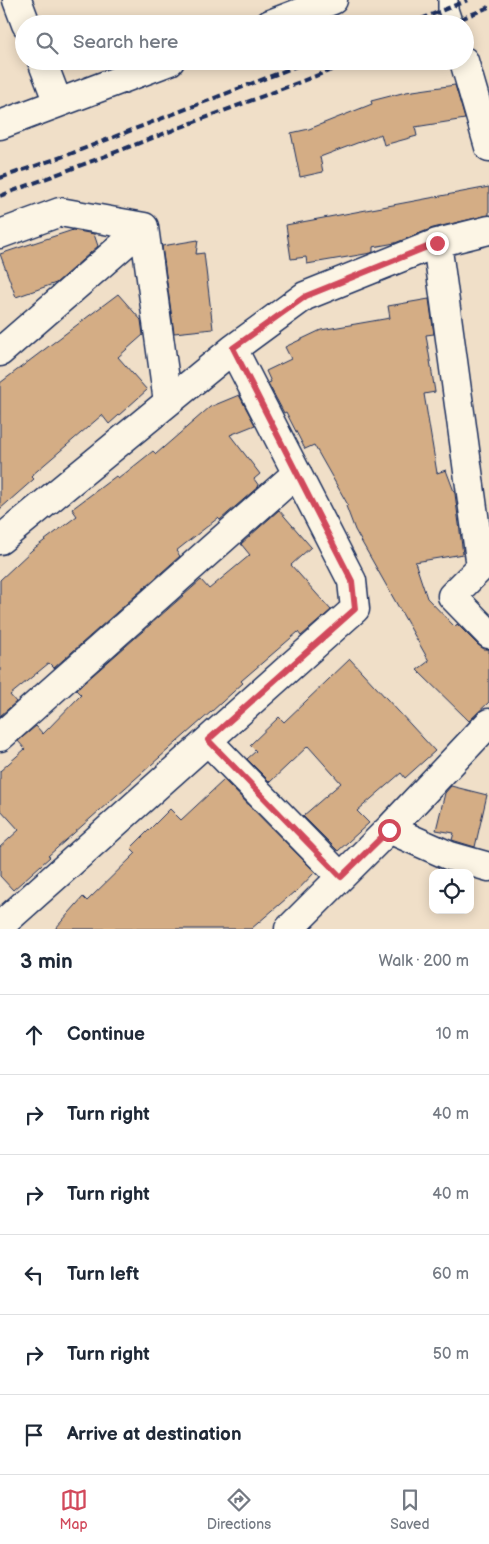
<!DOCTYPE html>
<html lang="en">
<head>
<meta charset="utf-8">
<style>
	body { margin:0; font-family:"Balsamiq Sans",sans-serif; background:#f6f6f7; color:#1f2937 }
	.controls { position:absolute; right:15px; bottom:15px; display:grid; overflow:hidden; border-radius:10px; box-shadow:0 2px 12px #0003 }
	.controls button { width:45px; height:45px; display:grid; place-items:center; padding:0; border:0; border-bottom:1px solid #e0e1e3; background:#fff; color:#1f2937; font:25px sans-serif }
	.stop { position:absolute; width:15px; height:15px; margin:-11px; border:4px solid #d1495b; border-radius:50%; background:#fff }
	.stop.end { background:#d1495b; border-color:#fff; box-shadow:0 1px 5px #0008 }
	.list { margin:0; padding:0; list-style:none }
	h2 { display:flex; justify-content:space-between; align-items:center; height:65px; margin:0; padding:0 20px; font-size:21px }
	h2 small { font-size:16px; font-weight:400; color:#747a83 }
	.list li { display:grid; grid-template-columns:32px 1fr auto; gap:15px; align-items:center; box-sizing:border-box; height:80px; padding:0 20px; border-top:1px solid #e0e1e3 }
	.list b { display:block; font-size:19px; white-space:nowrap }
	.list em { font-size:16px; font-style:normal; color:#747a83 }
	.icon { flex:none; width:28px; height:28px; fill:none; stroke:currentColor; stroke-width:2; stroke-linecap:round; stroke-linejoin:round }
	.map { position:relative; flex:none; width:489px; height:929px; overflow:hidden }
	.search { position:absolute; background:#fff; box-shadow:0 2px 12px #0003; left:15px; right:15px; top:15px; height:55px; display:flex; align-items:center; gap:12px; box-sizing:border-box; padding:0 18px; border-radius:28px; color:#747a83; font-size:19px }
	.sheet { height:545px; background:#fff }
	nav { display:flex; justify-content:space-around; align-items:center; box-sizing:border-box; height:70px; border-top:1px solid #e0e1e3; background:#fff; font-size:14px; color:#747a83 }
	nav a { display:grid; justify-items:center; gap:2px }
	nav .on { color:#d1495b }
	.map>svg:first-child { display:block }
	.building { fill:#d4ad85; stroke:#1b2f5e }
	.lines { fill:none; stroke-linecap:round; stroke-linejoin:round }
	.service-casing { stroke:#1b2f5e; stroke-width:22 }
	.minor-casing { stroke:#1b2f5e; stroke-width:31 }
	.service { stroke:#fcf5e5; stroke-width:19 }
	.minor { stroke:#fcf5e5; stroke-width:28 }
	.rail { stroke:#1b2f5e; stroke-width:4; stroke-dasharray:8 4; stroke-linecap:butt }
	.route { stroke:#d1495b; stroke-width:6 }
</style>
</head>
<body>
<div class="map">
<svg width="489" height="929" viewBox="0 0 489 929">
	<rect width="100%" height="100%" fill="#f0dfc8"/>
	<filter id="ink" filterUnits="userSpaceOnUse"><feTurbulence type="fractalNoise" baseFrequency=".02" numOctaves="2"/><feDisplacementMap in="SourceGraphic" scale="10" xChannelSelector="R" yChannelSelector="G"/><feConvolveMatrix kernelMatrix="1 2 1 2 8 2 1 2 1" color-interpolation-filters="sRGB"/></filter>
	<g filter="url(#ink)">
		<path class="building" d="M 455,85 L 465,119 L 415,127 L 417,136 L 384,145 L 381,134 L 320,157 L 323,172 L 300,177 L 291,133 L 309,129 L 372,104 L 371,101 L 406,92 Z
			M 489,187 L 489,215 L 433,228 L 395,243 L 373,247 L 373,252 L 371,253 L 307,264 L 306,257 L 291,259 L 286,225 Z
			M 73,230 L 94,234 L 98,246 L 56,283 L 16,297 L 0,254 Z
			M 198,240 L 196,254 L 204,253 L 213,329 L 174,333 L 162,246 Z
			M 118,294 L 141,320 L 143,335 L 118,357 L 147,390 L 109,424 L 102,415 L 31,476 L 34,479 L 0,509 L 0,383 Z
			M 429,299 L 434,334 L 426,335 L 435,392 L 424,394 L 437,473 L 446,470 L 455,494 L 463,554 L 415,562 L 427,598 L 455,627 L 457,624 L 478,645 L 484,649 L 489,649 L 489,702 L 469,721 L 417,670 L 429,661 L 355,530 L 346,506 L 348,505 L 314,445 L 305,449 L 286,412 L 284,413 L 268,383 L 271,382 L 266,371 L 291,359 L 285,347 L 321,330 L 390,318 L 388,306 Z
			M 239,395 L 255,425 L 230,435 L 260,474 L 254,479 L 259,486 L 220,520 L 218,518 L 176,551 L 180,556 L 54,668 L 49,663 L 10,695 L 16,702 L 0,716 L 0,580 L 32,550 L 77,516 L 72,509 L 116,476 L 118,479 L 153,451 L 156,454 L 210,407 Z
			M 279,510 L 311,547 L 291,565 L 331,610 L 301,636 L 298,632 L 241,681 L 243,683 L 211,712 L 48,856 L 50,857 L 13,890 L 0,876 L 0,847 L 19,830 L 0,809 L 0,771 L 25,749 L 18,741 L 36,726 L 43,734 L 81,695 L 76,690 L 201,580 L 209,589 L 250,555 L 241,544 Z
			M 350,659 L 435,751 L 405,778 L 401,773 L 357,811 L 369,823 L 338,851 L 303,816 L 341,783 L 308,746 L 270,782 L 247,759 L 256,751 L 250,745 L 279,717 L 284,722 Z
			M 224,780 L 315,872 L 295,893 L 294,892 L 251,929 L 55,929 L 83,897 L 87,901 L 136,853 L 131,848 L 170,809 L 181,820 Z
			M 451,786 L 487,795 L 475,847 L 452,840 L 454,833 L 436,830 L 445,793 Z"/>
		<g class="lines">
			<defs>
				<path id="service" d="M 448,0 L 448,9 L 453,24"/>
				<path id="minor" d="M 17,0 L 26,24
					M 270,24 L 333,0
					M 42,61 L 58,103
					M 464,61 L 489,147
					M 0,125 L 170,61
					M 0,234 L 60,212 L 144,227 L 168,402
					M 437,243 L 489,230
					M 233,349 L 305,296 L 437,243 L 481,567 L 452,596 L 489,634
					M 0,352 L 144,227
					M 0,540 L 233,349 L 352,581 L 355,609 L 0,926
					M 0,737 L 297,473
					M 208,741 L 341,877
					M 389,829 L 450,856 L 489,867
					M 289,929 L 389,829 L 489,723"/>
			</defs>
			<use href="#service" class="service-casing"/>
			<use href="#minor" class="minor-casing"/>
			<use href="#service" class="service"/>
			<use href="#minor" class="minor"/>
			<path class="rail" d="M 409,24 L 468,0
				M 449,24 L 489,7
				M 0,178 L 70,154 L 310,61
				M 0,196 L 355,61"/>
		</g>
	</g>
	<g class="lines" filter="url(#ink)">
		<path class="route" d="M 389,830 L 341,877 L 208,740 L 355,609 L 352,581 L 233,348 L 306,296 L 437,243"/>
	</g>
</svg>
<div class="controls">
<button><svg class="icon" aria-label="locate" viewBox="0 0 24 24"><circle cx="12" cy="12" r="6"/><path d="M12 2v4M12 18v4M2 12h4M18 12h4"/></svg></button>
</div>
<div class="stop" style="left:389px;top:830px"></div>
<div class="stop end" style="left:437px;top:243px"></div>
<div class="search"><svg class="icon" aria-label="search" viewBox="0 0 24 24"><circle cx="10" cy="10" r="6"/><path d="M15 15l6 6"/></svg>Search here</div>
</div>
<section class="sheet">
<h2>3 min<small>Walk · 200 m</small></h2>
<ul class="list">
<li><svg class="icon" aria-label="ahead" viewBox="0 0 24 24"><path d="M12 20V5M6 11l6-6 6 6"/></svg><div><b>Continue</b></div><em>10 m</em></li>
<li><svg class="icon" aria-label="right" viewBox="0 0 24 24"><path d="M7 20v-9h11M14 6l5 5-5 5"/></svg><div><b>Turn right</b></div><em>40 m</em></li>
<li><svg class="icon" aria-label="right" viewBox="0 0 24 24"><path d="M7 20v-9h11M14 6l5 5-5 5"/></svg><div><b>Turn right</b></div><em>40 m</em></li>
<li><svg class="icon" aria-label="left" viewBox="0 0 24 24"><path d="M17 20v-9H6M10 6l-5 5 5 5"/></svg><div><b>Turn left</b></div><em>60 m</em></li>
<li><svg class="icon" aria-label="right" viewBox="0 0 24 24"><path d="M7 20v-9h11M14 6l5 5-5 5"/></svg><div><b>Turn right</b></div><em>50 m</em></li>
<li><svg class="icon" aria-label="arrive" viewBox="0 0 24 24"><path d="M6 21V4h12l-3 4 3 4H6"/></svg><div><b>Arrive at destination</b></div></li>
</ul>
</section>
<nav>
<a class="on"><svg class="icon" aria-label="map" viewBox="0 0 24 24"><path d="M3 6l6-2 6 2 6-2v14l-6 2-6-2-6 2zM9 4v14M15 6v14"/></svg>Map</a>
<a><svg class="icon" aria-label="directions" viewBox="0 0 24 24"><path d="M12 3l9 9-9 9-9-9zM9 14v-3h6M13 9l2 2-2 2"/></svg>Directions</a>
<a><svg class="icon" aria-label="saved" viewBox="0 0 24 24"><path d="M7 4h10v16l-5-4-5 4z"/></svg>Saved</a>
</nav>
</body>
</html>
